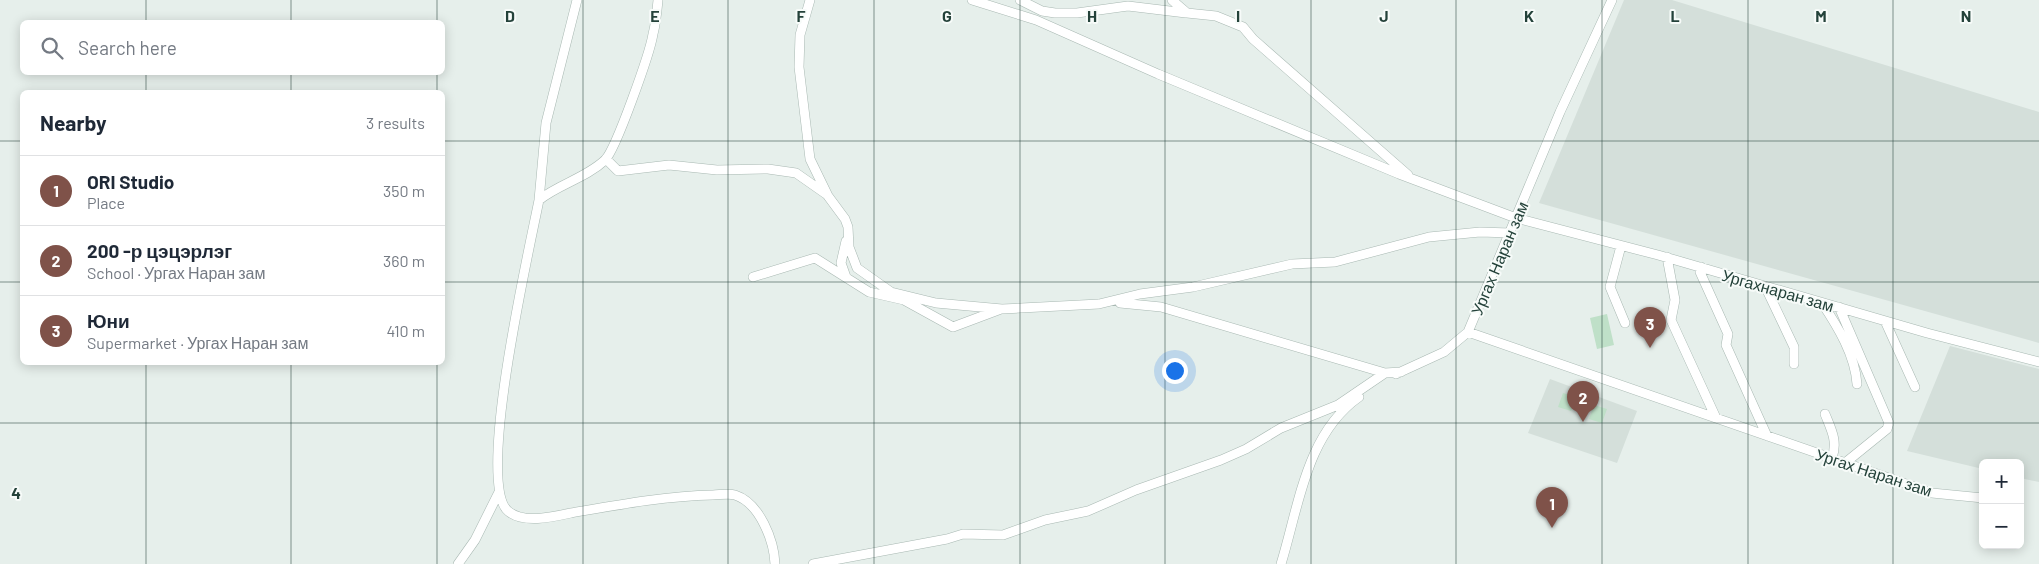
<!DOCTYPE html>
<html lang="en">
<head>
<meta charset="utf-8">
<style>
	body { margin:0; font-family:Barlow,sans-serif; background:#f2f2f3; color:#1f2937 }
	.controls { position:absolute; right:15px; bottom:15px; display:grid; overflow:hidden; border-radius:8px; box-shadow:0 2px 12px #0003 }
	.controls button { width:45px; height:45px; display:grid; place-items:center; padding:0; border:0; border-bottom:1px solid #e0e1e3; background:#fff; color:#1f2937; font:25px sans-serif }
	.you { position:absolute; left:1174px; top:370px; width:18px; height:18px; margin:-12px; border:4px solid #fff; border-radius:50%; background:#1a73e8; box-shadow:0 0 0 8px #1a73e833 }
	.badge { display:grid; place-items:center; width:32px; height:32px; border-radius:50%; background:#7f5249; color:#fff; font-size:16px; font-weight:700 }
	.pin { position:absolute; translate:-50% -41px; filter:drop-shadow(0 1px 2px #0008) }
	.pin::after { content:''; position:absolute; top:26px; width:18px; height:15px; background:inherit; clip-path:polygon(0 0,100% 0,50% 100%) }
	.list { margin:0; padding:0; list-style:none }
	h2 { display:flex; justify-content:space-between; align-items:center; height:65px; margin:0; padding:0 20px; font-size:21px }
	h2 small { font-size:16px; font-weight:400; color:#747a83 }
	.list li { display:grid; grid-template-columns:32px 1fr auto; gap:15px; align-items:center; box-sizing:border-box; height:70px; padding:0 20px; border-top:1px solid #e0e1e3 }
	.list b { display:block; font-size:19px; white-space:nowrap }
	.list p { margin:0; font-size:16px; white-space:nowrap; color:#747a83 }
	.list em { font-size:16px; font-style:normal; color:#747a83 }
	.icon { flex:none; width:28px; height:28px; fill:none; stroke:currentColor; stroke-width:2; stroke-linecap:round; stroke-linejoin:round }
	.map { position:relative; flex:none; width:2039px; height:564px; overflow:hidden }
	.search { position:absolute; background:#fff; box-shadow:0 2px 12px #0003; left:20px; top:20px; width:425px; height:55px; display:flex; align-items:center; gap:12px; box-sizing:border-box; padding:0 18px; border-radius:8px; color:#747a83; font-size:19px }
	.panel { position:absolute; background:#fff; box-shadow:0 2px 12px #0003; left:20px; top:90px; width:425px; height:275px; border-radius:8px }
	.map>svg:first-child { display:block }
	.built { fill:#d4dfda }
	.green { fill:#bfe0c8 }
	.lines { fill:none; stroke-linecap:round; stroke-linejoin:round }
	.minor-casing { stroke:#a8b8b2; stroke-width:10 }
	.minor { stroke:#fff; stroke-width:9 }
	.grid { fill:none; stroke:#24423a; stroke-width:1; stroke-opacity:0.55 }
	.labels { text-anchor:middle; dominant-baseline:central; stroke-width:4; stroke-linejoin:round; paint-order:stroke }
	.street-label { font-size:16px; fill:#24423a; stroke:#f7fbf9 }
	.grid-label { font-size:16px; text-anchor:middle; font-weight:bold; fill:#24423a; stroke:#f7fbf9; stroke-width:4; stroke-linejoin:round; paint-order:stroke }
</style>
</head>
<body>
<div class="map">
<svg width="2039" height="564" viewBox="0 0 2039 564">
	<rect width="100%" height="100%" fill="#e6efeb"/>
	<path class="built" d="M 1624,0 L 1672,0 L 2039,112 L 2039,343 L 1539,203 Z
		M 1950,346 L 2039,369 L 2039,482 L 2020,478 L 2020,463 L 1983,463 L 1983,469 L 1907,451 Z
		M 1550,379 L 1637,411 L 1617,463 L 1528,433 Z"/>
	<path class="green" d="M 1607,314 L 1614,345 L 1597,349 L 1590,318 Z
		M 1563,393 L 1576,397 L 1571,411 L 1558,407 Z
		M 1594,405 L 1607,409 L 1602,423 L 1589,419 Z"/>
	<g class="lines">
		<defs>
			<path id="minor" d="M 658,0 C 657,11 656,23 653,34 C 650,53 616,149 605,160 C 586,178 559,184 539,200 C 530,246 475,484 508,511 C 523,524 553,517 571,513 C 617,505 665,496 713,495 C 719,495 729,493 735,495 C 760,503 774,541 775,564
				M 810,0 L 800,35 L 799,67 L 810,159 L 828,196 L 845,219 L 848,227 L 849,247 L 857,268 L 891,292 L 936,303 L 1002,309 L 1099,304 L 1140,294 L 1193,287 L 1292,264 L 1335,262 L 1429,237 L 1480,232 L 1510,233
				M 972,0 L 1036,20 L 1158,74 L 1399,174 L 1516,218 L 1658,255 L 1927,333 L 2039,362
				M 1020,0 L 1042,11 L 1055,13 L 1077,13 L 1128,6 L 1186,13
				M 1172,0 L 1187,13 L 1216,16 L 1243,27 L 1253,39 L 1408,175
				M 1612,0 L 1560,112 L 1468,332 L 1932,493 L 1983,498
				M 606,159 L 618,171 L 669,165 L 717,170 L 768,169 L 796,173 L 826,194
				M 539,200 L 546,123 L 577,0
				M 846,241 L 841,263 L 846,277
				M 1621,246 L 1610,287 L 1625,323
				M 1667,257 L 1675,300 L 1671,320 L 1716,418
				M 1701,267 L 1700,272 L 1728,334 L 1726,345 L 1767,436
				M 753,277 L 815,258 L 869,292 L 904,300 L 953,327 L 1001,309
				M 1765,286 L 1794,347 L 1794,364
				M 1120,303 L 1161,307 L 1385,373
				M 1822,303 C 1838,327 1855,355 1857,384
				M 1839,307 L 1889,423 L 1887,429 L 1845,463
				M 1885,321 L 1915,387
				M 1396,374 L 1444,352 L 1468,332
				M 1825,414 C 1831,429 1838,441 1832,458
				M 458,564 L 475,540 L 499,492
				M 813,564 L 947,539 L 963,534 L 1003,535 L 1045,520 L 1088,511 L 1136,490 L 1221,460 L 1246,449 L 1281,428 L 1338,405 L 1385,373 L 1401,372
				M 1281,564 C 1299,506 1306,434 1359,397"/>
		</defs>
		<use href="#minor" class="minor-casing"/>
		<use href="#minor" class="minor"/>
	</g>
	<path class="grid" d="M 146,0 L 146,22M 291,0 L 291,22M 437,0 L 437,22M 583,0 L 583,564M 728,0 L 728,564M 874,0 L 874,564M 1020,0 L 1020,564M 1165,0 L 1165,564M 1311,0 L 1311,564M 1456,0 L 1456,564M 1602,0 L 1602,564M 1748,0 L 1748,564M 1893,0 L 1893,564M 146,72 L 146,92M 291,72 L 291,92M 437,72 L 437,92M 0,141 L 22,141M 442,141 L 2039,141M 0,282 L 22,282M 442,282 L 2039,282M 146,362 L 146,564M 291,362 L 291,564M 437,362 L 437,564M 0,423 L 2039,423"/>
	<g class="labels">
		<g class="street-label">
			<text transform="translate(1499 258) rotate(-67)">Ургах Наран зам</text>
			<text transform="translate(1778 290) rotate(16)">Ургахнаран зам</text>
			<text transform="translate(1874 472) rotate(18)">Ургах Наран зам</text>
		</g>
	</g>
	<g class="grid-label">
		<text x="510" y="22">D</text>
		<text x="655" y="22">E</text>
		<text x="801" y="22">F</text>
		<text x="947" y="22">G</text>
		<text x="1092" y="22">H</text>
		<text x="1238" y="22">I</text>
		<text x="1384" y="22">J</text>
		<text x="1529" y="22">K</text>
		<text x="1675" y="22">L</text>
		<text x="1821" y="22">M</text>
		<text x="1966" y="22">N</text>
		<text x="16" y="499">4</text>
	</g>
</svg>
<div class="controls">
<button>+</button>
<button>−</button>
</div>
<div class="you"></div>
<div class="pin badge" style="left:1552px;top:528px">1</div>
<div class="pin badge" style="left:1583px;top:422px">2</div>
<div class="pin badge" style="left:1650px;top:348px">3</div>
<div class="search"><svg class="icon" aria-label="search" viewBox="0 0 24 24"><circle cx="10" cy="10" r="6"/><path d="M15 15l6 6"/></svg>Search here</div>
<section class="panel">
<h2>Nearby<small>3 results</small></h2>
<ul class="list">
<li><span class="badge">1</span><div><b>ORI Studio</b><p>Place</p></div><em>350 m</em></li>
<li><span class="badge">2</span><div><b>200 -р цэцэрлэг</b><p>School · Ургах Наран зам</p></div><em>360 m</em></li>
<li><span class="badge">3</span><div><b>Юни</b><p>Supermarket · Ургах Наран зам</p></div><em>410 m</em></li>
</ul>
</section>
</div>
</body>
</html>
